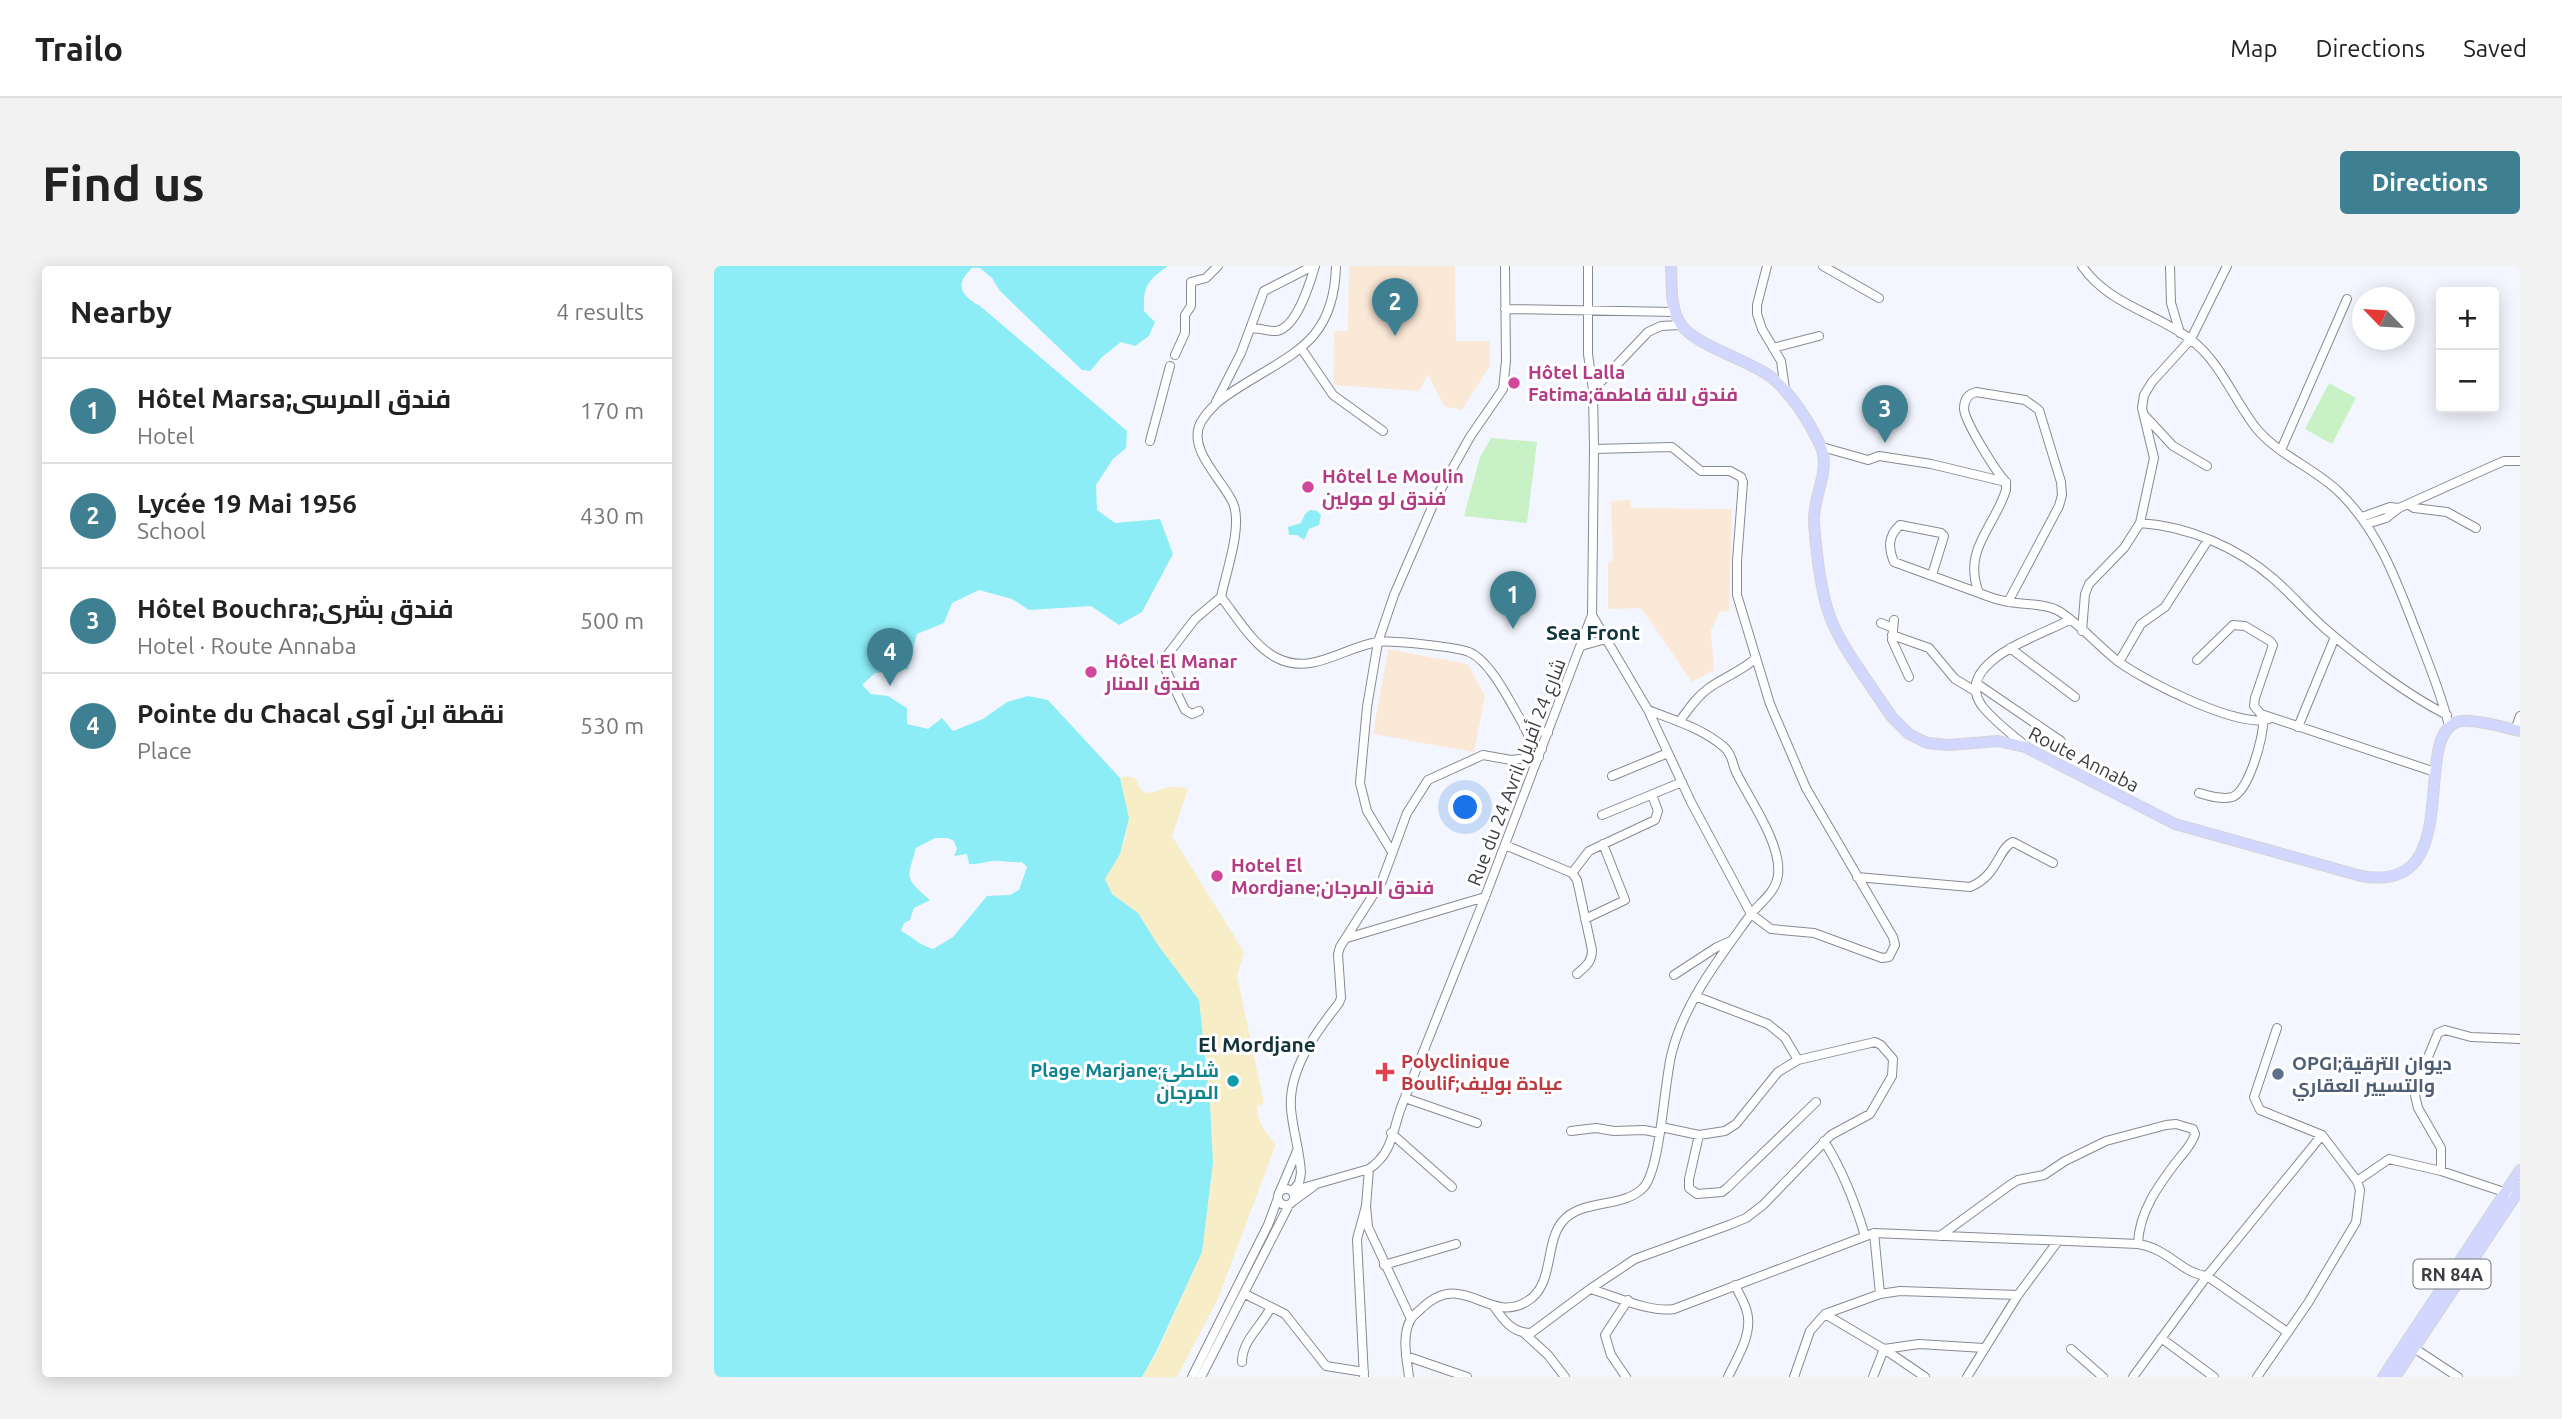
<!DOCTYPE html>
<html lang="en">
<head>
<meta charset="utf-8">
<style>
	body { margin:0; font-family:Ubuntu,Cairo,sans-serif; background:#f2f2f2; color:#222 }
	.controls { position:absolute; right:21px; top:21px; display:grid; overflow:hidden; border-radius:7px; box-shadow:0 4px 18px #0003 }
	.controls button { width:63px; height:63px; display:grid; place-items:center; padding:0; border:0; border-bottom:2px solid #e0e0e0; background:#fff; color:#222; font:35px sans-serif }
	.compass { position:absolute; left:1638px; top:21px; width:63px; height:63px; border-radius:50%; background:#fff; box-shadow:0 4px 18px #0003; rotate:295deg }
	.you { position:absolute; left:752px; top:542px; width:24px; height:24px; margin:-18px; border:5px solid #fff; border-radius:50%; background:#1a73e8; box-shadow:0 0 0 10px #1a73e833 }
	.badge { display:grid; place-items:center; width:46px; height:46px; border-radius:50%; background:#3e8091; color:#fff; font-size:23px; font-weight:700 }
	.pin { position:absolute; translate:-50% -58px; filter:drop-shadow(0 2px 4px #0008) }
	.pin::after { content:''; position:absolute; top:37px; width:24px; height:21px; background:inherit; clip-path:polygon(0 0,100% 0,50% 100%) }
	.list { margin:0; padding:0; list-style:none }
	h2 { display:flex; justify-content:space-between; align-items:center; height:91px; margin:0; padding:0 28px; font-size:30px }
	h2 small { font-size:23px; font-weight:400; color:#767676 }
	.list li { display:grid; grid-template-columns:46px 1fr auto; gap:21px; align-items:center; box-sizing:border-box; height:105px; padding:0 28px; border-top:2px solid #e0e0e0 }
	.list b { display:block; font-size:26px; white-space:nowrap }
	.list p { margin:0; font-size:23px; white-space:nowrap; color:#767676 }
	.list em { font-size:23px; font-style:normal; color:#767676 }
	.map { position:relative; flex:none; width:1806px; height:1111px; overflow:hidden; border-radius:7px }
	header { display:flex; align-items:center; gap:42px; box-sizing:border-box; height:98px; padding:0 35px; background:#fff; border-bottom:2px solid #e0e0e0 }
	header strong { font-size:33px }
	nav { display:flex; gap:38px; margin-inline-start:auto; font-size:24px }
	.intro { display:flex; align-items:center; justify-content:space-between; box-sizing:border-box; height:168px; padding:0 42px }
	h1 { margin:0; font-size:49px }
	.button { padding:18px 32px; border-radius:7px; background:#3e8091; color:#fff; font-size:24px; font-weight:700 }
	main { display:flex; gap:42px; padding:0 42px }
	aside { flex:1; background:#fff; border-radius:7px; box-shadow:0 4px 18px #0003 }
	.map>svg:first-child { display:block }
	.education { fill:#fbe9d8 }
	.green { fill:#c8f1c5 }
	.sand { fill:#f7edc7 }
	.water { fill:#8cedf7; fill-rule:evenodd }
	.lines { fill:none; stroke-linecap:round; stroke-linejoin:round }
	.minor-casing { stroke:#868a92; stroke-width:10 }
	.major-casing { stroke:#d4d4d5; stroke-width:12 }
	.minor { stroke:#fff; stroke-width:8 }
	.major { stroke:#d1d7fe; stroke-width:10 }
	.hotel-dot { fill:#d1479c; stroke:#fff; stroke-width:2.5 }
	.health-dot { fill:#e0444e; stroke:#fff; stroke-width:2.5 }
	.service-dot { fill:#5c6f8a; stroke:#fff; stroke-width:2.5 }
	.culture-dot { fill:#0f9aa8; stroke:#fff; stroke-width:2.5 }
	.labels { text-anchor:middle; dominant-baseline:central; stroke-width:6; stroke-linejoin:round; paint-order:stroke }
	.shield { fill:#fff; stroke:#76777a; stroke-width:2 }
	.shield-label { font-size:18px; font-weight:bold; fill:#3b3d41 }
	.hotel-label { font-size:19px; font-weight:bold; fill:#b23c85; stroke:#fff; text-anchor:start }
	.street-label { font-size:19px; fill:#3b3d41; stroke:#fff }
	.health-label { font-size:19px; font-weight:bold; fill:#be3a42; stroke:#fff; text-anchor:start }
	.service-label { font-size:19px; font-weight:bold; fill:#4e5e75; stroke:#fff; text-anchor:start }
	.culture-label { font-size:19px; font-weight:bold; fill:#0d838f; stroke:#fff; text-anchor:end }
	.neighbourhood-label { font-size:21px; font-weight:bold; fill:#13333b; stroke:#fff }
</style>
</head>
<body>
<header>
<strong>Trailo</strong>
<nav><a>Map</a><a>Directions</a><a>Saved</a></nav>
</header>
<div class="intro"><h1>Find us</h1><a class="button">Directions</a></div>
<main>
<aside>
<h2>Nearby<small>4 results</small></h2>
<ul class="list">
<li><span class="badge">1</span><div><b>Hôtel Marsa;فندق المرسى</b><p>Hotel</p></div><em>170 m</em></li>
<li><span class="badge">2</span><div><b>Lycée 19 Mai 1956</b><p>School</p></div><em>430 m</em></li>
<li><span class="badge">3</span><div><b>Hôtel Bouchra;فندق بشرى</b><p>Hotel · Route Annaba</p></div><em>500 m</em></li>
<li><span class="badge">4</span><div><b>Pointe du Chacal نقطة ابن آوى</b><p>Place</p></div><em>530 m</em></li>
</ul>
</aside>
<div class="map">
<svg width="1806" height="1111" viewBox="0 0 1806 1111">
	<rect width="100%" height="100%" fill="#f3f6fe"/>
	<path class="education" d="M 635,0 L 741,0 L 742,75 L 776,75 L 776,100 L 748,144 L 730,140 L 714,109 L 705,125 L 619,119 L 620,65 L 634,65 Z
		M 917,234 L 917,242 L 1018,243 L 1015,345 L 1006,346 L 997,364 L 1000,404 L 978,416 L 927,342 L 894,343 L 894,298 L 899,294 L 897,235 Z
		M 674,383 L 754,398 L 771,430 L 760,486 L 659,468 Z"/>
	<path class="green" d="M 1615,117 L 1642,132 L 1618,178 L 1591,163 Z
		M 777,172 L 823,176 L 813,257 L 750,250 L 766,191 Z"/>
	<path class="sand" d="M 414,510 L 422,513 C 428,536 441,524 456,521 C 461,520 468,522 474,523 L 458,570 L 530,686 L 523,710 L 550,837 L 543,841 C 544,857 551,866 562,878 L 504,1033 L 463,1111 L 428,1111 L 444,1084 L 488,986 L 499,897 L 496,837 L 490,793 L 444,679 L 424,647 L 398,628 L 391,613 C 418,570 417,561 406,512 Z"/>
	<path class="water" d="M 0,0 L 454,0 C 434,14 429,20 430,45 L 441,56 L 435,70 L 421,80 L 407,76 L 388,91 L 376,105 L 368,104 L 286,25 L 278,12 L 266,2 L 258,2 C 240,19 247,29 266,40 L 413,165 L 412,182 L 399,193 L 382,219 L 383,244 L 401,257 L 446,253 L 459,288 L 428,346 L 405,359 L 377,340 L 315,344 L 298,333 L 265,324 L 238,337 L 230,357 L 203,368 L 194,403 L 161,407 L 148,419 L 157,428 L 174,430 L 193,442 L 193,458 L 214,463 L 228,452 L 239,465 L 269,453 L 293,436 L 314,430 L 334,434 L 406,512 L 415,552 L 406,588 L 391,613 L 398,628 L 424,647 L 444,679 L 485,734 L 496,837 L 499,897 L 488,986 L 443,1084 L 428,1111 L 0,1111 ZM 221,572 L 234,572 L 240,575 L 243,583 L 240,590 L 253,588 L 255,598 C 267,599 275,594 284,595 C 293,595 299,597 308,596 L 313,601 L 305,624 L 296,629 L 273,630 L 239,671 L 219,683 C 205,679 199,671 187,665 L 190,657 L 196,654 L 200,642 L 216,634 C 190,611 193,614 202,582 Z
		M 596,244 L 603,245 L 607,249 L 605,259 L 595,263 L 590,274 L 583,269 L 575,269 L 574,261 L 587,257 L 591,248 Z"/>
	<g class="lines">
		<defs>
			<path id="minor" d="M 1053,0 L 1043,39 L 1043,48 L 1048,63 L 1067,95 L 1071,123
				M 1109,0 L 1165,32
				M 1368,0 C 1394,38 1440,46 1476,73 C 1506,95 1520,134 1542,162 C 1565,190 1601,202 1626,227 C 1666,266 1684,319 1704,370 C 1715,399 1728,430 1735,460
				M 1456,0 L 1457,37 L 1466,67
				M 791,43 L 961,46
				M 536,63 C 546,61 554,66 563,65 C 583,61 596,17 601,0
				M 587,82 L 619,129 L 669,165
				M 1059,82 L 1105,70
				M 461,89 L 471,67 L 471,49 L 477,40 L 477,16 L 492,12 L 504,0
				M 879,124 L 934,66 L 947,60 L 966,59
				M 502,136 L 527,87 L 550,25 L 599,0
				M 1431,150 L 1459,180 L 1493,200
				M 436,175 L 456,100
				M 1108,181 L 1154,194 L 1165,190 L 1217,198 L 1292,216
				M 880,183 L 958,181 L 987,205 L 1016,205 L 1027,211 L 1029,216 L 1023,295 L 1023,329 L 1056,438 L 1092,522 L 1179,671 L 1181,679 L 1175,691 L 1168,692 L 1100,667 L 1057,663 L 1037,648 C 1047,636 1062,626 1064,609 C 1068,578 1035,533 1022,506 C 1018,497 1019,490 1011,482 C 990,463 960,454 934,444
				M 1567,184 L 1633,33
				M 1694,238 L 1700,242 L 1733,246 L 1762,262
				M 1648,251 L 1676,241 L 1685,242
				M 1426,257 L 1440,192 L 1428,142 L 1430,129 L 1438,116 L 1477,73 L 1513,0
				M 1653,258 L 1672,252 L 1685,242 L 1774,202 L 1790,195 L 1806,195
				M 1218,309 L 1230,270 L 1227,267 L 1186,259 C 1174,270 1174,281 1180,296 L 1265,327
				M 507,331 C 512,306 529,260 519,237 C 509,214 472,183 487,156 C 496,141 507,133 521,124 C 578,87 620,77 622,0
				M 507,331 C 522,350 539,379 561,391 C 597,411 629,381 664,376 C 677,374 743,381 755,386 C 777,395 797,438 809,458 C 814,469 817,477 828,483
				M 1294,336 L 1345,240 L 1348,229 L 1347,216 L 1325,144 L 1311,134 L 1262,126 C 1254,128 1250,134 1250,143 C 1251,156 1282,206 1292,216 L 1292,224 C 1280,262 1248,284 1265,327 C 1275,331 1285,335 1296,336 C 1311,339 1329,337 1343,344 C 1362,354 1386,382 1405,396 C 1429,414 1530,466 1557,452
				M 1180,354 L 1178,374 L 1195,411
				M 1167,357 L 1179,362
				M 1368,365 L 1371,328 L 1375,318 L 1410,282 L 1426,257 C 1474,260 1525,282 1561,314 C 1580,331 1596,350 1615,366 C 1652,397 1690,427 1733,449
				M 1178,369 L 1215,382 L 1241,413 L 1261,425
				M 867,380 L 892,373
				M 1296,382 L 1361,431
				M 1483,394 L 1519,359 L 1531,360 L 1556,375 L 1559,379 L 1541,432 L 1540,440 L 1547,448 L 1721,506
				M 1405,396 L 1427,358 L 1451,341 L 1494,274
				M 1262,417 L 1347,475
				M 485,445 L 478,448 L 471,444 L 448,396 L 481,353 L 507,331
				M 965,456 C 974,444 982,431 995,422 C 1010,411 1028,405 1042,392
				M 810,461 L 834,467
				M 1584,461 L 1621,371
				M 1801,464 L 1806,450
				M 1312,480 C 1297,468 1280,455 1268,440 C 1237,396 1329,369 1355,354
				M 898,510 L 954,487
				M 1485,527 C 1495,530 1508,534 1518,531 C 1534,527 1550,471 1549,455
				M 888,549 L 968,516
				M 791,579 L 858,607 L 863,614 L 878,684 C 878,696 872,700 863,708
				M 678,586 L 653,545 L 646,517 L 653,441 L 664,376 L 680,329 L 722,232 L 756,171 L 789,123 L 792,95 L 791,0
				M 858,607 L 875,585 L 941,554 L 944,545 L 938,529
				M 1143,611 L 1256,621 C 1284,610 1284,582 1299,576 L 1339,597
				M 871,653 L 911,634 L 889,578
				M 633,672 L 771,631
				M 960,709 L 1003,681 L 1017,675
				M 691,832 L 763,857
				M 947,861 L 985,869 L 1011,865 L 1022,858 L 1064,806 L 1084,794
				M 857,865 L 882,862 L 900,865 L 930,864 L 946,867
				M 677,867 L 738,921
				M 985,869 L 975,913 L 975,922 L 983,928 L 1008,926 L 1013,922 L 1102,836
				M 1110,875 C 1129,905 1141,936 1151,970
				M 655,903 L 652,940 L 654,961 L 697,1053
				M 1727,905 L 1727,882 L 1704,842 L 1700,825 L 1724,767 L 1731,764 L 1757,771 L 1806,773
				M 1643,915 L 1675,893 L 1727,905 L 1796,928
				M564 931a8 8 0 1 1 16 0a8 8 0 1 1-16 0Z
				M 580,923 L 585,917 L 587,907 C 586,886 579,865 577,843 C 574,804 602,766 625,737 L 627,732 L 624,688 L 626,681 L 668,615 L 693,547 L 714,514 L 769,489 L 797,494 L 825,491
				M 566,925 L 583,885
				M 578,925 L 655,903 C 679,887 678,865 688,839 L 771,631 L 878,349 L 880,183 L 879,124 L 874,88 L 874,0
				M 578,936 L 600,920
				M 1160,967 L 1166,1028
				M 1226,970 L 1296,919 L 1304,914 L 1330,909 L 1351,895 L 1392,875 L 1452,859 L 1462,858 L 1479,863 L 1481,868 C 1478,879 1470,886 1463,895 C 1444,920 1425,946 1424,978
				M 670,999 L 742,978
				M 876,1023 C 902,1030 935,1047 960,1043 L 1160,967 L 1424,978 C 1454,982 1468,1008 1493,1010 L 1573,1066
				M 531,1028 L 571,1048 L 612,1100 L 650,1106
				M 781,1042 C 790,1055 799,1067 817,1067 L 876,1023 L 921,993 L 1015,959 L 1032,952 L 1049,939 L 1117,869 L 1156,848 L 1178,810 L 1179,793 L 1167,779 L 1161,776 L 1084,794 L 1071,772 L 1054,758 L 981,730
				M 1111,1048 L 1170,1083 L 1211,1111
				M 810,1067 L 834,1089 L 851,1111
				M 1447,1072 L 1500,1111
				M 1700,1082 L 1744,1111
				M 1357,1083 L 1389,1111
				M 692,1090 L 753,1111
				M 528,1096 C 528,1074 548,1060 557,1041
				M 478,1111 L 554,959 L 564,932
				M 487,1111 L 575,939
				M 650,1111 L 643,973 L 652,940
				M 695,1111 C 693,1094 687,1069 697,1053 C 699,1049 705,1045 708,1042 C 749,1003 774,1058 812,1036 C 841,1020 830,978 848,956 C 867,932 910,943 930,921 C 947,901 950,815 958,786 C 971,735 1007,690 1037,648 L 977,536 L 934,444 L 878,349
				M 912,1111 L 897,1089 L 891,1069 L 914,1034
				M 1014,1111 C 1023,1092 1039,1068 1033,1046 C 1031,1037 1025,1028 1021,1019
				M 1080,1111 L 1096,1065 L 1111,1048 L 1166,1028 L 1186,1025 L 1304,1029
				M 1159,1111 L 1170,1083 L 1205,1078 L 1270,1082
				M 1253,1111 L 1304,1029 L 1344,975
				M 1419,1111 L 1493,1010 L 1608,869
				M 1543,1111 L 1594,1037 L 1642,956 L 1646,924 L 1643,915 L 1608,869 L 1546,844 L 1540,831 L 1563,762"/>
			<path id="major" d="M 957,0 C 958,18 956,41 966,57 C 980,80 1034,93 1057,111 C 1077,127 1095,155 1106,179 C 1118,204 1098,231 1100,257 C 1102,282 1107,327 1116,351 C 1127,381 1159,422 1177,450 L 1195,468 L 1213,477 L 1235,479 L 1284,475 L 1311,481 L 1461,558 L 1647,610 C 1754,629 1696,473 1743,456 C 1755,451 1792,462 1806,465
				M 1669,1111 L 1806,904
				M 1681,1111 L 1806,923"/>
		</defs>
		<use href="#minor" class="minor-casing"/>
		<use href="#major" class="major-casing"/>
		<use href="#minor" class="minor"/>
		<use href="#major" class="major"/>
	</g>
	<g class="hotel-dot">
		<circle cx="800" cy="117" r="7"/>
		<circle cx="594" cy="221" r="7"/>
		<circle cx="377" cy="406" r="7"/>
		<circle cx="503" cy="610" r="7"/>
	</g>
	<path class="health-dot" d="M667.5 795.5h7v7h7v7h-7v7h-7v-7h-7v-7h7z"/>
	<circle class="service-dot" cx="1564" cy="808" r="7"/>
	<circle class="culture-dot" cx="519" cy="815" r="7"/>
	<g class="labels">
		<rect class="shield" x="1699.5" y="993.5" width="77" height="29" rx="5"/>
		<g class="shield-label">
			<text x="1738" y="1008">RN 84A</text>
		</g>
		<g class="hotel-label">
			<text x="814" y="106">Hôtel Lalla<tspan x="814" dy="22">Fatima;فندق لالة فاطمة</tspan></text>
			<text x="608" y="210">Hôtel Le Moulin<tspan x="608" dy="22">فندق لو مولين</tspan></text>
			<text x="391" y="395">Hôtel El Manar<tspan x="391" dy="22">فندق المنار</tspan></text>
			<text x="517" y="599">Hotel El<tspan x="517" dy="22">Mordjane;فندق المرجان</tspan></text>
		</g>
		<g class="street-label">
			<text transform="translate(1370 493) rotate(27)">Route Annaba</text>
			<text transform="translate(802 506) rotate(-69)">Rue du 24 Avril شارع 24 أفريل</text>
		</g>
		<g class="health-label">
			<text x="687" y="795">Polyclinique<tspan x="687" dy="22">Boulif;عيادة بوليف</tspan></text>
		</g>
		<g class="service-label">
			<text x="1578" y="797">OPGI;ديوان الترقية<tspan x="1578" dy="22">والتسيير العقاري</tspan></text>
		</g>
		<g class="culture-label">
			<text x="505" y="804">Plage Marjane;شاطئ<tspan x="505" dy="22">المرجان</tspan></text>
		</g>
		<g class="neighbourhood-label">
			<text x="879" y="366">Sea Front</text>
			<text x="543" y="778">El Mordjane</text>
		</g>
	</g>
</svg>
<div class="controls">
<button>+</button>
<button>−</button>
</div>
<svg class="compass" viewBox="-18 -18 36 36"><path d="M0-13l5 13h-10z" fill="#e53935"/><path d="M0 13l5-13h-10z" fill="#767676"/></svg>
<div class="you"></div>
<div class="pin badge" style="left:799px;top:363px">1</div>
<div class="pin badge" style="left:681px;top:70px">2</div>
<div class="pin badge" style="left:1171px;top:177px">3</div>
<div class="pin badge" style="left:176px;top:420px">4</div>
</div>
</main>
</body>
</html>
